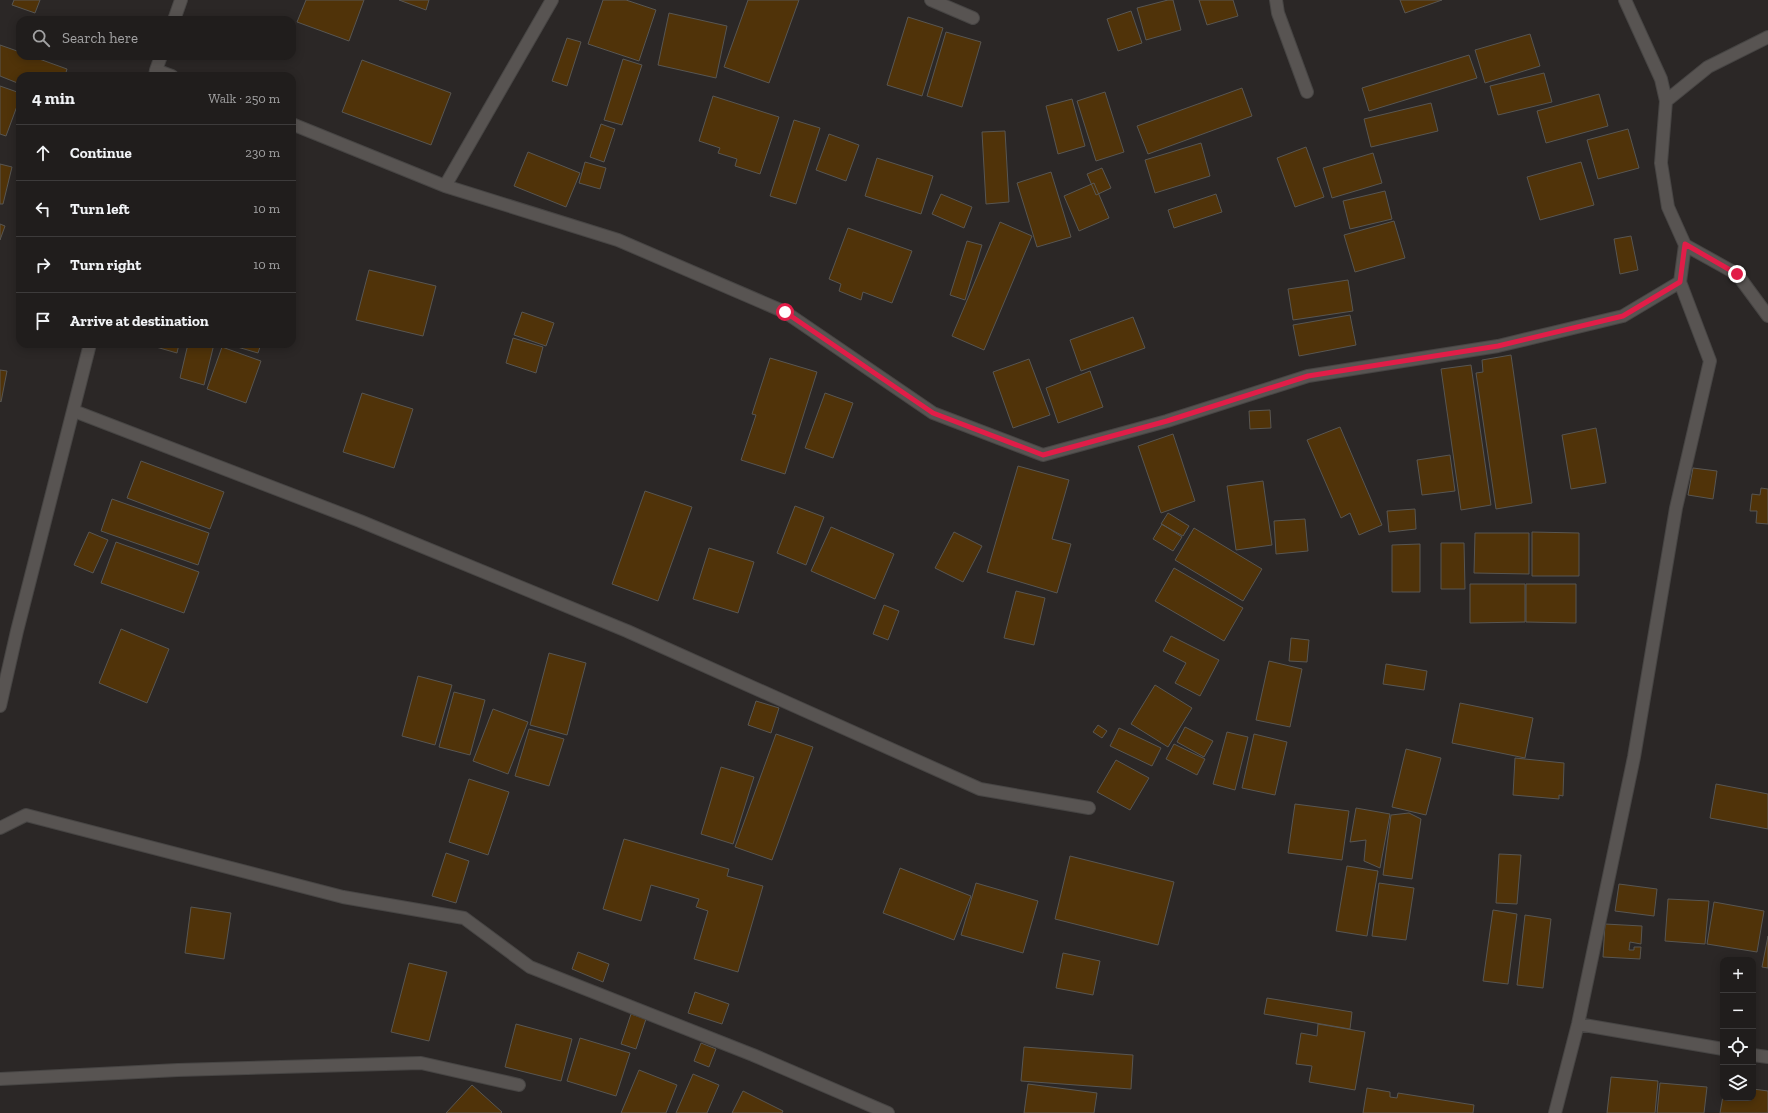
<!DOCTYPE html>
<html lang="en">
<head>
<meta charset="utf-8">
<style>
	body { margin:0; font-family:"Zilla Slab",serif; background:#2d2a29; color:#f1f3f6 }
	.controls { position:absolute; right:12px; bottom:12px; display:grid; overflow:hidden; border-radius:8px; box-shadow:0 2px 10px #0003 }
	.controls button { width:36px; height:36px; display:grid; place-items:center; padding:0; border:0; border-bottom:1px solid #3d3b3b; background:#201d1c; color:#f1f3f6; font:20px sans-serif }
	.stop { position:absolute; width:12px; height:12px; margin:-9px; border:3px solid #e11d48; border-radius:50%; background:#fff }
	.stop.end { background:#e11d48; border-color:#fff; box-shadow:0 1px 4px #0008 }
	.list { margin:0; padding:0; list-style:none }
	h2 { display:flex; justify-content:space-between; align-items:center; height:52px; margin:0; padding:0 16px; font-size:17px }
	h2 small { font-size:13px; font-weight:400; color:#a2a2a3 }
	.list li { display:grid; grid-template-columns:26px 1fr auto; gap:12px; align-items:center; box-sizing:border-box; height:56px; padding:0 16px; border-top:1px solid #3d3b3b }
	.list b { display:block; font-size:15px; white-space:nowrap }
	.list em { font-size:13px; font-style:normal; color:#a2a2a3 }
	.icon { flex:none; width:22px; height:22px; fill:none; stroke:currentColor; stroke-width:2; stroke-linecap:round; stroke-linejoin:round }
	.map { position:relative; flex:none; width:1768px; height:1113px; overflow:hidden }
	.search { position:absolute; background:#201d1c; box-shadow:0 2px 10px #0003; left:16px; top:16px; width:280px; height:44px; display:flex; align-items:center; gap:10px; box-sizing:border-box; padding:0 14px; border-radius:12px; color:#a2a2a3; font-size:15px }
	.panel { position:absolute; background:#201d1c; box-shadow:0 2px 10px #0003; left:16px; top:72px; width:280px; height:276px; border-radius:12px }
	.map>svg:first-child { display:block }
	.building { fill:#503309; stroke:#585652 }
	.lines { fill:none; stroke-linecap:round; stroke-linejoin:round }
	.street-casing { stroke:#474544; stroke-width:14 }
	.street { stroke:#585452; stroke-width:12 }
	.route { stroke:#e11d48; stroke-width:5 }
</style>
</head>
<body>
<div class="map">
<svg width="1768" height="1113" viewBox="0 0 1768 1113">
	<rect width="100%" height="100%" fill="#2b2726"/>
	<path class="building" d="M 14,0 L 40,0 L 35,13 L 12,5 Z
		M 306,0 L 364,0 L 349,41 L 297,22 Z
		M 399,0 L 429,0 L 426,10 Z
		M 603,0 L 626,0 L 656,10 L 639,61 L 588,44 Z
		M 748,0 L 799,0 L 769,83 L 724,67 Z
		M 1168,0 L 1173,0 L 1181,30 L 1146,40 L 1137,8 Z
		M 1199,0 L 1233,0 L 1238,16 L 1207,25 Z
		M 1400,0 L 1442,0 L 1405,13 Z
		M 1131,11 L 1142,43 L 1118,51 L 1107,19 Z
		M 669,13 L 727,26 L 716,78 L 658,65 Z
		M 908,17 L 943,28 L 922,96 L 887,85 Z
		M 946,32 L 981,42 L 962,107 L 927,96 Z
		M 1530,34 L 1540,66 L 1485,83 L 1475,50 Z
		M 567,38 L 581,42 L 567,86 L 552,81 Z
		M 0,45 L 20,52 L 20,56 L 31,56 L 67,69 L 65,76 L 20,76 L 20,84 L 0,76 Z
		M 1469,55 L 1477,78 L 1369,111 L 1362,88 Z
		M 623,59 L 642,65 L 622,125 L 604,120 Z
		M 362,60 L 451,93 L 431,145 L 342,112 Z
		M 1544,73 L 1552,102 L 1498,115 L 1490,86 Z
		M 0,86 L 20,93 L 20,98 L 6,136 L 0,134 Z
		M 1242,88 L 1252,116 L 1148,154 L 1137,126 Z
		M 1105,92 L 1124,152 L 1096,161 L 1077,101 Z
		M 1599,94 L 1608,126 L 1546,143 L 1537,111 Z
		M 713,96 L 779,117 L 760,174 L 735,166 L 737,159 L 718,153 L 720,148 L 699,141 Z
		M 1072,99 L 1085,146 L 1058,154 L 1046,106 Z
		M 1431,103 L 1438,131 L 1371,147 L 1364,119 Z
		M 794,120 L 820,128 L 796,204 L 770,196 Z
		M 601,124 L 615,129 L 604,162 L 590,157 Z
		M 1628,129 L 1639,168 L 1598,179 L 1587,140 Z
		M 1005,131 L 1009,202 L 986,204 L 982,132 Z
		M 829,134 L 859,145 L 846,181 L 816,170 Z
		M 1201,143 L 1210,176 L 1155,193 L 1145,160 Z
		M 1306,147 L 1324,197 L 1295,207 L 1277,158 Z
		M 528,152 L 580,173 L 566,207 L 514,186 Z
		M 1373,153 L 1382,183 L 1332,198 L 1323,168 Z
		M 877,158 L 933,176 L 921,214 L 865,196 Z
		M 585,162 L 606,168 L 600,189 L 579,183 Z
		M 1581,162 L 1594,205 L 1540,220 L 1527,177 Z
		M 0,164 L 12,167 L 3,204 L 0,204 Z
		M 1102,168 L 1111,188 L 1096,195 L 1087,174 Z
		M 1051,172 L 1071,237 L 1037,247 L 1017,183 Z
		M 1094,183 L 1109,218 L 1079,231 L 1064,196 Z
		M 1385,191 L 1392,219 L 1350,229 L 1343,201 Z
		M 941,194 L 972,207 L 964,228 L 932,214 Z
		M 1216,194 L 1222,212 L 1174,228 L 1168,210 Z
		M 1394,221 L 1405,258 L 1355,272 L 1344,235 Z
		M 1000,222 L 1032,236 L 984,350 L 952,336 Z
		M 0,224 L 5,226 L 0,240 Z
		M 848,228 L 912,251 L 892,303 L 863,292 L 861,300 L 839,291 L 841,284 L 829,279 Z
		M 1631,236 L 1638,270 L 1620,274 L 1614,239 Z
		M 967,241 L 982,245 L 965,300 L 950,295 Z
		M 369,270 L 436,286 L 423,336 L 356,320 Z
		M 1348,280 L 1353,311 L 1293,320 L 1288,289 Z
		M 522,312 L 554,323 L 546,346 L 514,335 Z
		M 1350,315 L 1356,345 L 1299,356 L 1293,325 Z
		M 1133,317 L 1145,348 L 1081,371 L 1070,340 Z
		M 513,338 L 543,347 L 536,373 L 506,363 Z
		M 157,344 L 179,344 L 177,353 L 156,347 Z
		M 188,344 L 214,344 L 204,385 L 180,378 Z
		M 227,344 L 261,344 L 258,353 Z
		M 222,347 L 261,361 L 246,403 L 207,389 Z
		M 1511,355 L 1532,503 L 1496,509 L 1476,373 L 1483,372 L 1482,360 Z
		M 770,358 L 817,372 L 785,474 L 741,460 L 756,415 L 752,414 Z
		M 1029,359 L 1050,415 L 1013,428 L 993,372 Z
		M 1471,365 L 1491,505 L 1461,510 L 1441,369 Z
		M 0,370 L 7,371 L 1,402 L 0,401 Z
		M 1090,371 L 1103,407 L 1058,423 L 1046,388 Z
		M 362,393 L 413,409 L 394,468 L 343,452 Z
		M 825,393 L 853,403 L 833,458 L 805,448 Z
		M 1270,410 L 1271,428 L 1250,429 L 1249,411 Z
		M 1340,427 L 1382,525 L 1359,535 L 1350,513 L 1341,518 L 1307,440 Z
		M 1596,428 L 1606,483 L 1571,489 L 1562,435 Z
		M 1173,434 L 1195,501 L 1161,513 L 1138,446 Z
		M 1450,455 L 1455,491 L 1422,495 L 1417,460 Z
		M 141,461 L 224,492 L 210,529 L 127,498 Z
		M 1018,466 L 1069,480 L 1052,539 L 1071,544 L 1057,593 L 987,572 Z
		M 1693,468 L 1717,471 L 1713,499 L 1688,495 Z
		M 1263,481 L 1272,545 L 1236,550 L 1227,486 Z
		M 1761,488 L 1768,489 L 1768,524 L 1756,523 L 1757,511 L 1750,511 L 1752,494 L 1760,495 Z
		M 645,491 L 692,507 L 658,601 L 612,584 Z
		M 112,499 L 209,533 L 198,565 L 101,531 Z
		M 795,506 L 824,517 L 806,565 L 777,553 Z
		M 1415,509 L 1416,529 L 1389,532 L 1387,511 Z
		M 1168,513 L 1189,526 L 1183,536 L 1161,524 Z
		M 1305,519 L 1308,551 L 1276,554 L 1274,521 Z
		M 1162,524 L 1182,537 L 1173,551 L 1153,539 Z
		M 831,527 L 894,554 L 875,599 L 811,571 Z
		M 1194,528 L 1262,569 L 1243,601 L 1175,560 Z
		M 89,532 L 108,540 L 93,573 L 74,565 Z
		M 954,532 L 982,546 L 963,582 L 935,568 Z
		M 1532,532 L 1579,533 L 1579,576 L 1532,576 Z
		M 1475,533 L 1529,533 L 1529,574 L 1474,573 Z
		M 116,542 L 199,572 L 184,613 L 101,583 Z
		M 1441,543 L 1464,543 L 1465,589 L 1441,589 Z
		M 1420,544 L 1420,592 L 1392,592 L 1392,545 Z
		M 709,548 L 754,562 L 738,613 L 693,599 Z
		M 1174,568 L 1243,608 L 1224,641 L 1155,601 Z
		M 1470,584 L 1525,584 L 1525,622 L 1470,623 Z
		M 1526,584 L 1576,584 L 1576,623 L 1526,622 Z
		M 1016,591 L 1045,598 L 1034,645 L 1004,638 Z
		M 884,605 L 899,611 L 888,640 L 873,634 Z
		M 121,629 L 169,649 L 147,703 L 99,683 Z
		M 1171,636 L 1219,660 L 1200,696 L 1175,683 L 1186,663 L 1163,651 Z
		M 1291,638 L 1309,640 L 1307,662 L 1289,661 Z
		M 549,653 L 586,663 L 567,735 L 530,725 Z
		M 1269,661 L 1302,669 L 1290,727 L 1256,720 Z
		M 1386,664 L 1427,671 L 1424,690 L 1383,684 Z
		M 418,676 L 452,685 L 435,745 L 402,736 Z
		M 1155,685 L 1192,708 L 1168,747 L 1131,724 Z
		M 454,692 L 485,700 L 470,755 L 439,747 Z
		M 756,701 L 779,708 L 771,733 L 748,725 Z
		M 1460,703 L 1533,718 L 1525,758 L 1452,743 Z
		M 493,709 L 528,722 L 508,774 L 473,761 Z
		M 1098,725 L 1107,731 L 1102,738 L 1093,732 Z
		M 1185,727 L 1213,741 L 1204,757 L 1177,742 Z
		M 1119,728 L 1161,748 L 1152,766 L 1110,746 Z
		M 529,729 L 564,739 L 549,786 L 515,776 Z
		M 1227,732 L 1248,737 L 1235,790 L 1213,784 Z
		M 776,734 L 813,747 L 772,860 L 735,847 Z
		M 1254,734 L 1287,742 L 1275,795 L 1242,788 Z
		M 1174,744 L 1205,759 L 1197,775 L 1166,759 Z
		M 1406,749 L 1441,758 L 1426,815 L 1392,807 Z
		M 1515,758 L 1564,763 L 1563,796 L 1559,795 L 1559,799 L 1513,795 Z
		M 1116,760 L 1149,778 L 1130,810 L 1097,792 Z
		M 721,767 L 754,777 L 733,844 L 701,834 Z
		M 469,779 L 509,792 L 488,855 L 449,842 Z
		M 1716,784 L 1768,794 L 1768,829 L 1710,818 Z
		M 1295,804 L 1349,811 L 1342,860 L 1288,853 Z
		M 1356,808 L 1390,814 L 1380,868 L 1364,861 L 1366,840 L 1350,842 Z
		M 1409,813 L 1421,819 L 1412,879 L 1383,875 L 1391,815 Z
		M 624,839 L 729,869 L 727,876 L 763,886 L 738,972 L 694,959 L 708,911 L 696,907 L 699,899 L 651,885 L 641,921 L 603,909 Z
		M 446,853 L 469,861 L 456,903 L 432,896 Z
		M 1499,854 L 1521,855 L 1517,904 L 1496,903 Z
		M 1070,856 L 1174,882 L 1158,945 L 1055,919 Z
		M 1347,866 L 1378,871 L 1367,936 L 1336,931 Z
		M 900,868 L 971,896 L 954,940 L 883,913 Z
		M 976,883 L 1038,901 L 1023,953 L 961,935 Z
		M 1379,883 L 1414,888 L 1406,940 L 1372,936 Z
		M 1619,884 L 1657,889 L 1654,916 L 1615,911 Z
		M 1668,899 L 1709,901 L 1705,944 L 1665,941 Z
		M 1714,902 L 1764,911 L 1757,952 L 1707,944 Z
		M 191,907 L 231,913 L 224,959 L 185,953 Z
		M 1493,910 L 1517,914 L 1508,984 L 1483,981 Z
		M 1525,915 L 1551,919 L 1543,988 L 1517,985 Z
		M 1605,924 L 1642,926 L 1641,944 L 1630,942 L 1629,950 L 1634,950 L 1634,947 L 1641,947 L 1640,959 L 1603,957 Z
		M 1768,936 L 1768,968 L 1762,967 Z
		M 578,952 L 609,964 L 603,982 L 572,969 Z
		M 1063,953 L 1100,961 L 1093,995 L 1056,988 Z
		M 409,963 L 447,972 L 429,1041 L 391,1032 Z
		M 695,992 L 729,1004 L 722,1024 L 688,1013 Z
		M 1267,998 L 1352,1012 L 1350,1029 L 1264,1014 Z
		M 631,1014 L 646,1019 L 636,1049 L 621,1044 Z
		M 516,1024 L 572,1039 L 561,1081 L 505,1067 Z
		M 1318,1024 L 1365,1032 L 1355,1090 L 1309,1082 L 1312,1066 L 1296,1064 L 1301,1033 L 1317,1036 Z
		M 580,1038 L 630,1053 L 616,1096 L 567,1081 Z
		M 701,1043 L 716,1049 L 709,1067 L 694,1061 Z
		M 1024,1047 L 1133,1055 L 1131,1089 L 1021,1081 Z
		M 639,1070 L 677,1085 L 666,1113 L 621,1113 Z
		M 693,1074 L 719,1085 L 707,1113 L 676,1113 Z
		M 1611,1077 L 1658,1081 L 1655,1113 L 1607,1113 Z
		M 1660,1083 L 1707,1087 L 1704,1113 L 1657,1113 Z
		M 1028,1084 L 1097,1093 L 1094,1113 L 1024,1113 Z
		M 472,1085 L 502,1112 L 501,1113 L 446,1113 Z
		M 1367,1088 L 1390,1092 L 1390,1097 L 1397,1098 L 1398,1093 L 1474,1105 L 1473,1113 L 1363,1113 Z
		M 1753,1089 L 1768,1091 L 1768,1113 L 1720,1113 L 1723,1096 L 1723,1098 L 1753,1098 Z
		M 743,1091 L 783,1111 L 782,1113 L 732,1113 Z"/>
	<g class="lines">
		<defs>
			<path id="street" d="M 552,0 L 445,186 L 618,240 L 785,312 L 933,413 L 1043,455 L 1167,421 L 1308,376 L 1498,346 L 1623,316 L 1680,282
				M 931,0 L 973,18
				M 1276,0 L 1278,13 L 1307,92
				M 174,20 L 181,0
				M 156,70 L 161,56
				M 155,76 L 156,70 L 172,76
				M 1666,101 L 1708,67 L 1768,37
				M 292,124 L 445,186
				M 1685,245 L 1737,274 L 1768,316
				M 74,411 L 360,521 L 627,631 L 980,789 L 1089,808
				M 0,706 L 17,631 L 90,344
				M 0,828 L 26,815 L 343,897 L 464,918 L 530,967 L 753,1055 L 888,1113
				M 1578,1024 L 1723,1049
				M 1753,1055 L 1768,1057
				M 0,1079 L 178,1070 L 421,1063 L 519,1085
				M 1555,1113 L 1578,1024 L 1634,757 L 1676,508 L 1710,361 L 1680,282 L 1685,245 L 1668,207 L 1661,163 L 1666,101 L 1661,79 L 1625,0"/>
		</defs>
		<use href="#street" class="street-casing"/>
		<use href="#street" class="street"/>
	</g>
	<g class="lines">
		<path class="route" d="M 785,312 L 933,413 L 1043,455 L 1167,421 L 1308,376 L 1498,346 L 1623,316 L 1680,282 L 1685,244 L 1737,274"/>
	</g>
</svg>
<div class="controls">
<button>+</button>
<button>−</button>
<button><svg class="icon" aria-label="locate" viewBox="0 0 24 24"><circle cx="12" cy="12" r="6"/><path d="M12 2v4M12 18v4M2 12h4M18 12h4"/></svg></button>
<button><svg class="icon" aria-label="layers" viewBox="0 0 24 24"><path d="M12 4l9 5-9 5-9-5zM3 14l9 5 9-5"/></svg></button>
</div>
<div class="stop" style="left:785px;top:312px"></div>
<div class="stop end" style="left:1737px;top:274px"></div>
<div class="search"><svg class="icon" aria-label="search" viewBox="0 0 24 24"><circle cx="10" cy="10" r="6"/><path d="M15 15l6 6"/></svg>Search here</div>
<section class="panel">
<h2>4 min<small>Walk · 250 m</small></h2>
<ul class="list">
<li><svg class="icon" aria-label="ahead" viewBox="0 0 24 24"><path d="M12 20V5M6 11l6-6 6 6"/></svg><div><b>Continue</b></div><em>230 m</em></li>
<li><svg class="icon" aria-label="left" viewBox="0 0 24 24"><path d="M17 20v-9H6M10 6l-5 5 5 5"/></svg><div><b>Turn left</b></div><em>10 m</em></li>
<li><svg class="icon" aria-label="right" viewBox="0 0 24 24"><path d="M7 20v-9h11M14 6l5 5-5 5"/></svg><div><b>Turn right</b></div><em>10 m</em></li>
<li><svg class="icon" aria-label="arrive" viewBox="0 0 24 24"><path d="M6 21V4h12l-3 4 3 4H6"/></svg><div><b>Arrive at destination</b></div></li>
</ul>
</section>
</div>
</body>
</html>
